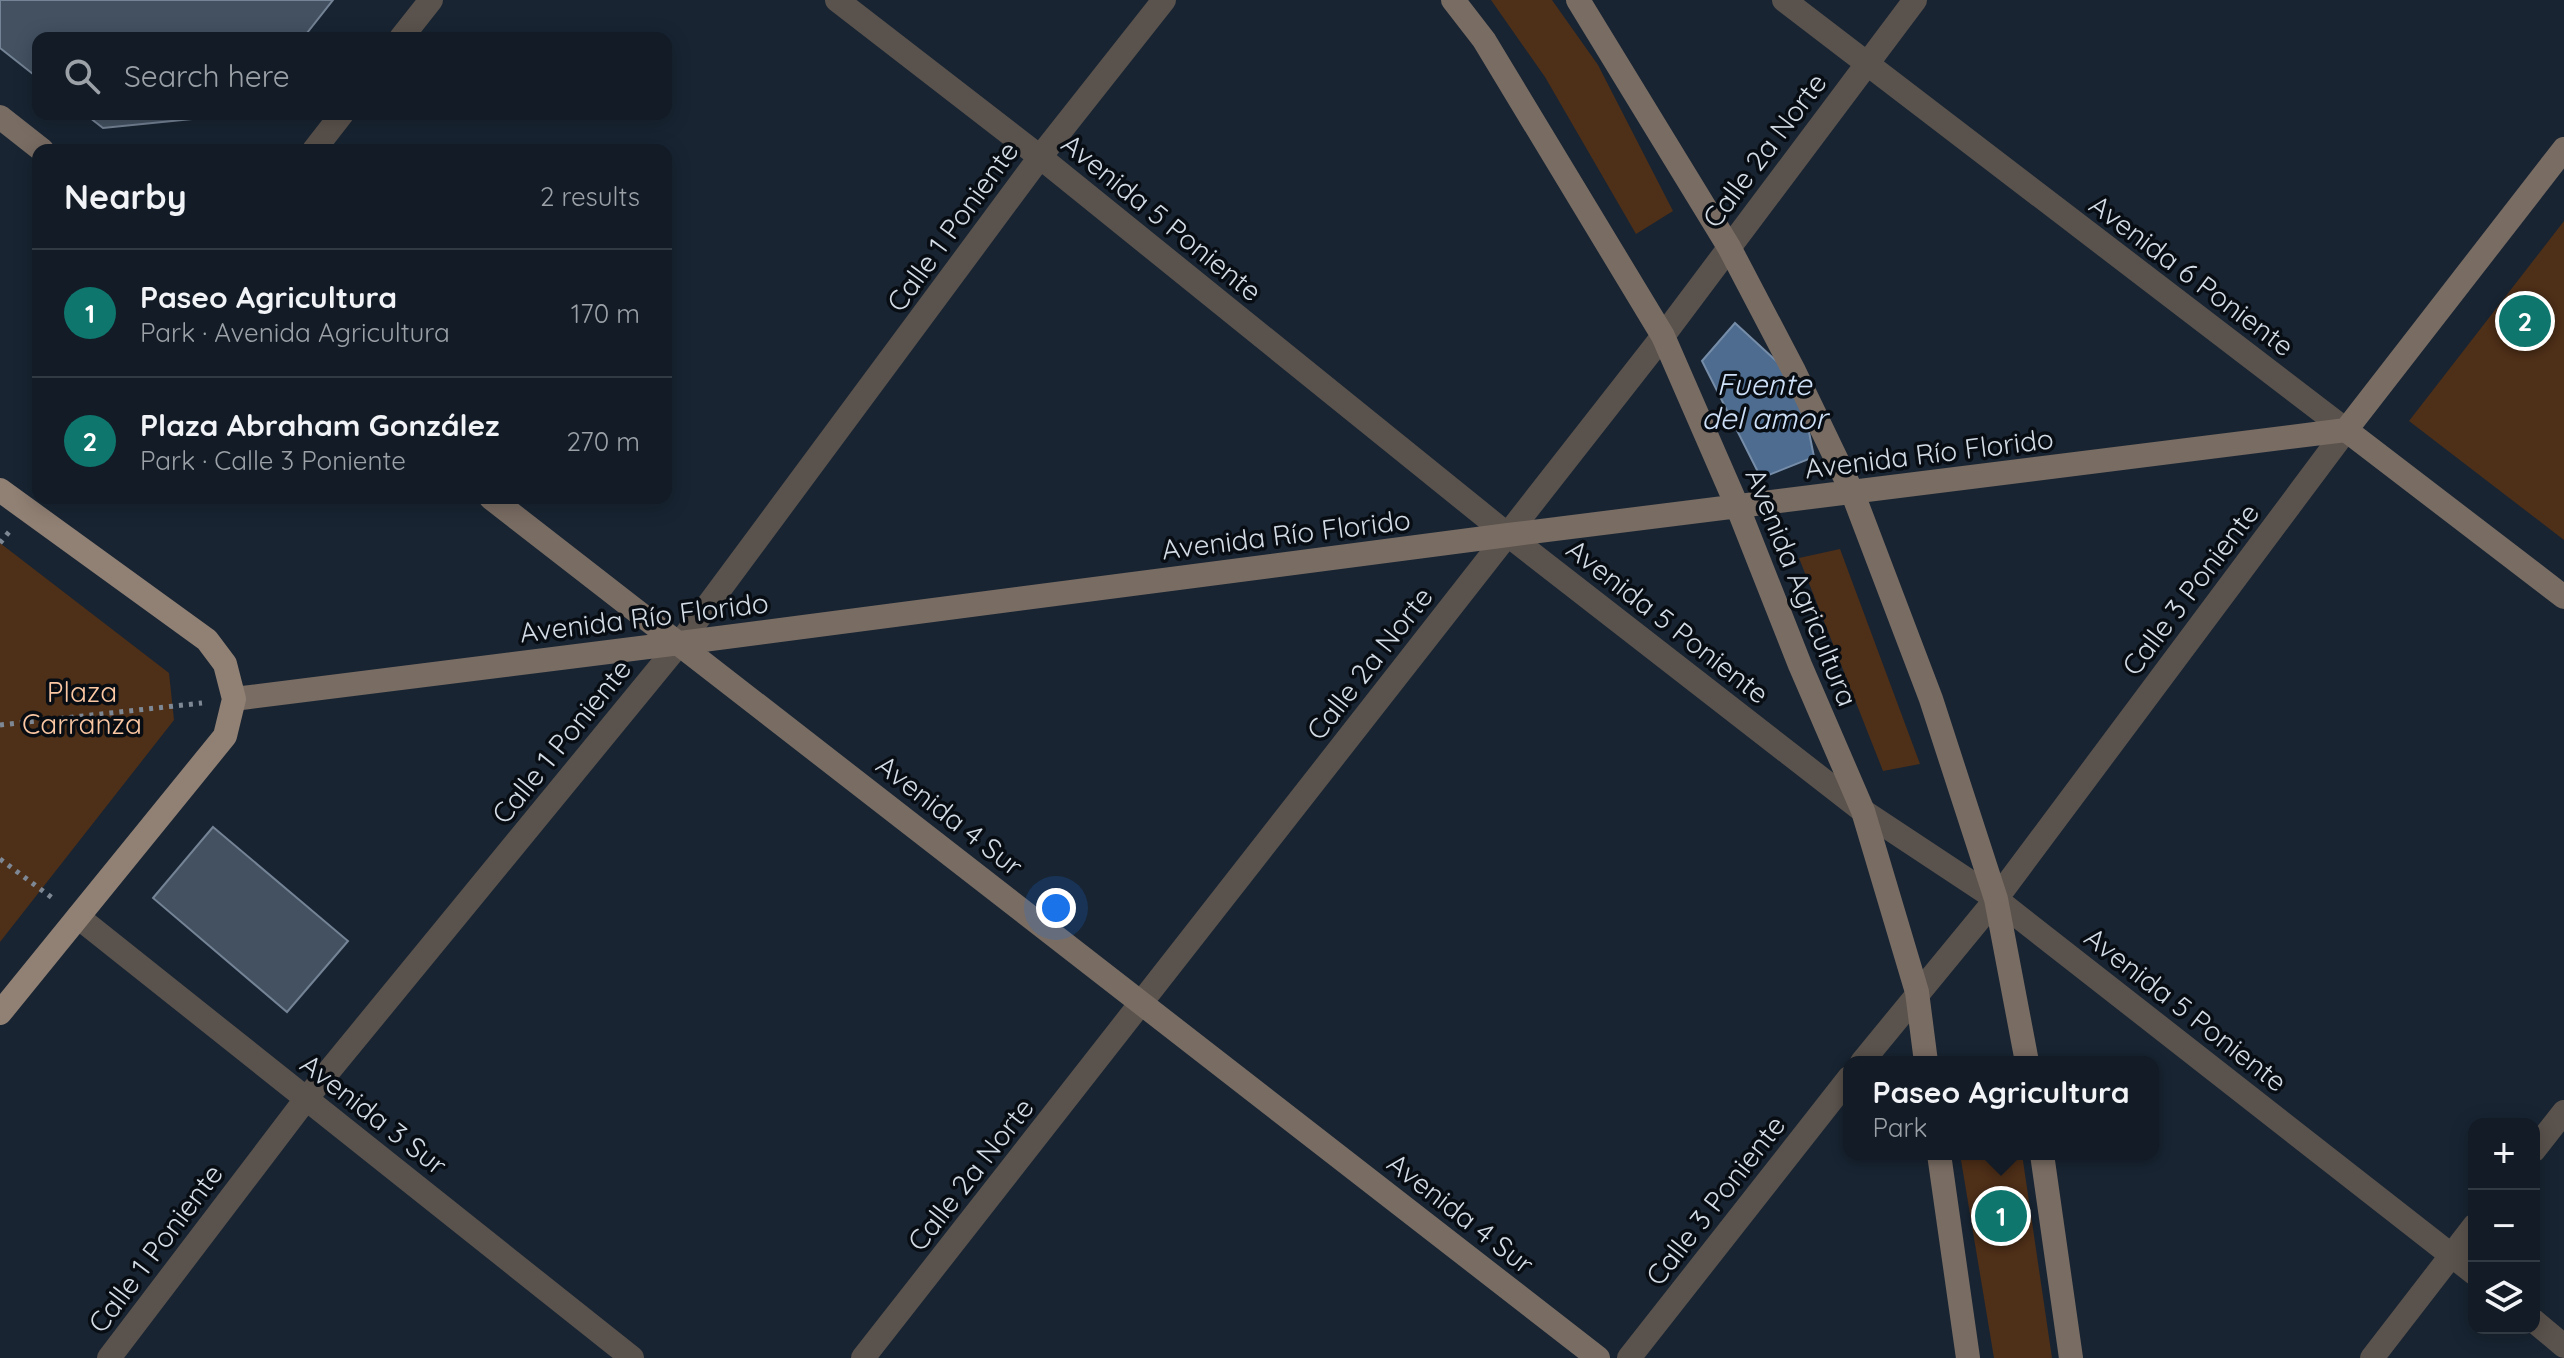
<!DOCTYPE html>
<html lang="en">
<head>
<meta charset="utf-8">
<style>
	body { margin:0; font-family:Quicksand,sans-serif; background:#1f2832; color:#f1f3f6 }
	.controls { position:absolute; right:24px; bottom:24px; display:grid; overflow:hidden; border-radius:16px; box-shadow:0 4px 20px #0003 }
	.controls button { width:72px; height:72px; display:grid; place-items:center; padding:0; border:0; border-bottom:2px solid #313943; background:#121b26; color:#f1f3f6; font:40px sans-serif }
	.you { position:absolute; left:1056px; top:908px; width:28px; height:28px; margin:-20px; border:6px solid #fff; border-radius:50%; background:#1a73e8; box-shadow:0 0 0 12px #1a73e833 }
	.badge { display:grid; place-items:center; width:52px; height:52px; border-radius:50%; background:#0f766e; color:#fff; font-size:26px; font-weight:700 }
	.pin { position:absolute; translate:-50% -50%; border:4px solid #fff; box-shadow:0 2px 8px #0006 }
	.popup { position:absolute; left:1843px; top:1056px; width:316px; height:104px; box-sizing:border-box; display:grid; place-content:center; border-radius:16px; background:#121b26; filter:drop-shadow(0 2px 6px #0005); font-size:26px; white-space:nowrap; color:#9ca1a7 }
	.popup b { font-size:30px; color:#f1f3f6 }
	.popup::after { content:''; position:absolute; left:50%; top:100%; margin-left:-16px; border:16px solid transparent; border-top-color:#121b26 }
	.list { margin:0; padding:0; list-style:none }
	h2 { display:flex; justify-content:space-between; align-items:center; height:104px; margin:0; padding:0 32px; font-size:34px }
	h2 small { font-size:26px; font-weight:400; color:#9ca1a7 }
	.list li { display:grid; grid-template-columns:52px 1fr auto; gap:24px; align-items:center; box-sizing:border-box; height:128px; padding:0 32px; border-top:2px solid #313943 }
	.list b { display:block; font-size:30px; white-space:nowrap }
	.list p { margin:0; font-size:26px; white-space:nowrap; color:#9ca1a7 }
	.list em { font-size:26px; font-style:normal; color:#9ca1a7 }
	.icon { flex:none; width:44px; height:44px; fill:none; stroke:currentColor; stroke-width:2; stroke-linecap:round; stroke-linejoin:round }
	.map { position:relative; flex:none; width:2564px; height:1358px; overflow:hidden }
	.search { position:absolute; background:#121b26; box-shadow:0 4px 20px #0003; left:32px; top:32px; width:640px; height:88px; display:flex; align-items:center; gap:20px; box-sizing:border-box; padding:0 28px; border-radius:16px; color:#9ca1a7; font-size:30px }
	.panel { position:absolute; background:#121b26; box-shadow:0 4px 20px #0003; left:32px; top:144px; width:640px; height:360px; border-radius:16px }
	.map>svg:first-child { display:block }
	.green { fill:#4e2f18 }
	.water { fill:#4e6c8f; stroke:#768da9; stroke-width:2 }
	.building { fill:#435161; stroke:#748395; stroke-width:2 }
	.lines { fill:none; stroke-linecap:round; stroke-linejoin:round }
	.path { stroke:#7e8894; stroke-width:5; stroke-dasharray:4 6; stroke-linecap:butt }
	.street { stroke:#5a524c; stroke-width:24 }
	.secondary { stroke:#796c63; stroke-width:24 }
	.primary { stroke:#918074; stroke-width:24 }
	.labels { text-anchor:middle; dominant-baseline:central; stroke-width:7; stroke-linejoin:round; paint-order:stroke }
	.street-label { font-size:28px; fill:#d3dbe5; stroke:#080d13 }
	.park-label { font-size:28px; fill:#fbc7a3; stroke:#080d13 }
	.water-label { font-size:30px; font-style:italic; fill:#cee1f9; stroke:#080d13 }
</style>
</head>
<body>
<div class="map">
<svg width="2564" height="1358" viewBox="0 0 2564 1358">
	<rect width="100%" height="100%" fill="#182432"/>
	<path class="green" d="M 1491,0 L 1552,0 L 1598,65 L 1673,211 L 1636,234 L 1545,77 Z
		M 2564,221 L 2564,540 L 2409,421 Z
		M 0,543 L 169,673 L 174,720 L 0,942 Z
		M 1840,549 L 1920,764 L 1883,771 L 1799,558 Z
		M 1960,1154 L 2022,1154 L 2052,1358 L 1994,1358 Z"/>
	<path class="water" d="M 1735,323 L 1799,382 L 1814,457 L 1761,478 L 1702,361 Z"/>
	<path class="building" d="M 0,0 L 333,0 L 303,38 L 38,38 L 38,78 L 0,48 Z
		M 85,114 L 242,114 L 103,128 Z
		M 213,827 L 348,941 L 287,1012 L 153,898 Z"/>
	<g class="lines">
		<path class="path" d="M 0,543 L 9,532
			M 0,725 L 202,703
			M 0,859 L 55,900"/>
		<path class="street" d="M 837,0 L 1040,157 L 1508,535 L 1863,811 L 1996,899 L 2474,1273
			M 1784,0 L 2346,430 L 1996,899 L 1862,1062
			M 401,38 L 431,0
			M 314,150 L 342,114
			M 78,917 L 632,1358
			M 2534,1150 L 2564,1112
			M 2534,1321 L 2564,1346
			M 109,1358 L 306,1099 L 680,643 L 1040,157 L 1164,0
			M 863,1358 L 1663,336 L 1915,0
			M 1629,1358 L 1849,1078
			M 2372,1358 L 2474,1226"/>
		<path class="secondary" d="M 1453,0 L 1484,40 L 1663,336 L 1738,508 L 1800,665 L 1863,811 L 1917,992 L 1926,1062
			M 1578,0 L 1729,247 L 1793,369 L 1853,494 L 1931,699 L 1996,899 L 2027,1062
			M 0,117 L 42,150
			M 2346,430 L 2564,149
			M 2346,430 L 2564,597
			M 491,498 L 1598,1358
			M 234,699 L 680,643 L 1508,535 L 2346,430
			M 1939,1154 L 1968,1358
			M 2042,1154 L 2071,1358"/>
		<path class="primary" d="M 0,490 L 207,640 L 225,664 L 234,699 L 225,736 L 0,1013"/>
	</g>
	<g class="labels">
		<g class="street-label">
			<text transform="translate(1764 150) rotate(-53)">Calle 2a Norte</text>
			<text transform="translate(1162 217) rotate(39)">Avenida 5 Poniente</text>
			<text transform="translate(952 226) rotate(-54)">Calle 1 Poniente</text>
			<text transform="translate(2192 275) rotate(37)">Avenida 6 Poniente</text>
			<text transform="translate(1929 453) rotate(-7)">Avenida Río Florido</text>
			<text transform="translate(1286 534) rotate(-7)">Avenida Río Florido</text>
			<text transform="translate(1802 587) rotate(68)">Avenida Agricultura</text>
			<text transform="translate(2190 589) rotate(-53)">Calle 3 Poniente</text>
			<text transform="translate(644 617) rotate(-7)">Avenida Río Florido</text>
			<text transform="translate(1668 621) rotate(38)">Avenida 5 Poniente</text>
			<text transform="translate(1369 663) rotate(-52)">Calle 2a Norte</text>
			<text transform="translate(561 741) rotate(-51)">Calle 1 Poniente</text>
			<text transform="translate(950 815) rotate(38)">Avenida 4 Sur</text>
			<text transform="translate(2186 1009) rotate(38)">Avenida 5 Poniente</text>
			<text transform="translate(374 1114) rotate(38)">Avenida 3 Sur</text>
			<text transform="translate(970 1174) rotate(-52)">Calle 2a Norte</text>
			<text transform="translate(1715 1200) rotate(-52)">Calle 3 Poniente</text>
			<text transform="translate(1461 1213) rotate(38)">Avenida 4 Sur</text>
			<text transform="translate(155 1248) rotate(-53)">Calle 1 Poniente</text>
		</g>
		<g class="park-label">
			<text x="82" y="691">Plaza<tspan x="82" dy="32">Carranza</tspan></text>
		</g>
		<g class="water-label">
			<text x="1764" y="384">Fuente<tspan x="1764" dy="34">del amor</tspan></text>
		</g>
	</g>
</svg>
<div class="controls">
<button>+</button>
<button>−</button>
<button><svg class="icon" aria-label="layers" viewBox="0 0 24 24"><path d="M12 4l9 5-9 5-9-5zM3 14l9 5 9-5"/></svg></button>
</div>
<div class="you"></div>
<div class="pin badge" style="left:2001px;top:1216px">1</div>
<div class="popup"><b>Paseo Agricultura</b>Park</div>
<div class="pin badge" style="left:2525px;top:321px">2</div>
<div class="search"><svg class="icon" aria-label="search" viewBox="0 0 24 24"><circle cx="10" cy="10" r="6"/><path d="M15 15l6 6"/></svg>Search here</div>
<section class="panel">
<h2>Nearby<small>2 results</small></h2>
<ul class="list">
<li><span class="badge">1</span><div><b>Paseo Agricultura</b><p>Park · Avenida Agricultura</p></div><em>170 m</em></li>
<li><span class="badge">2</span><div><b>Plaza Abraham González</b><p>Park · Calle 3 Poniente</p></div><em>270 m</em></li>
</ul>
</section>
</div>
</body>
</html>
